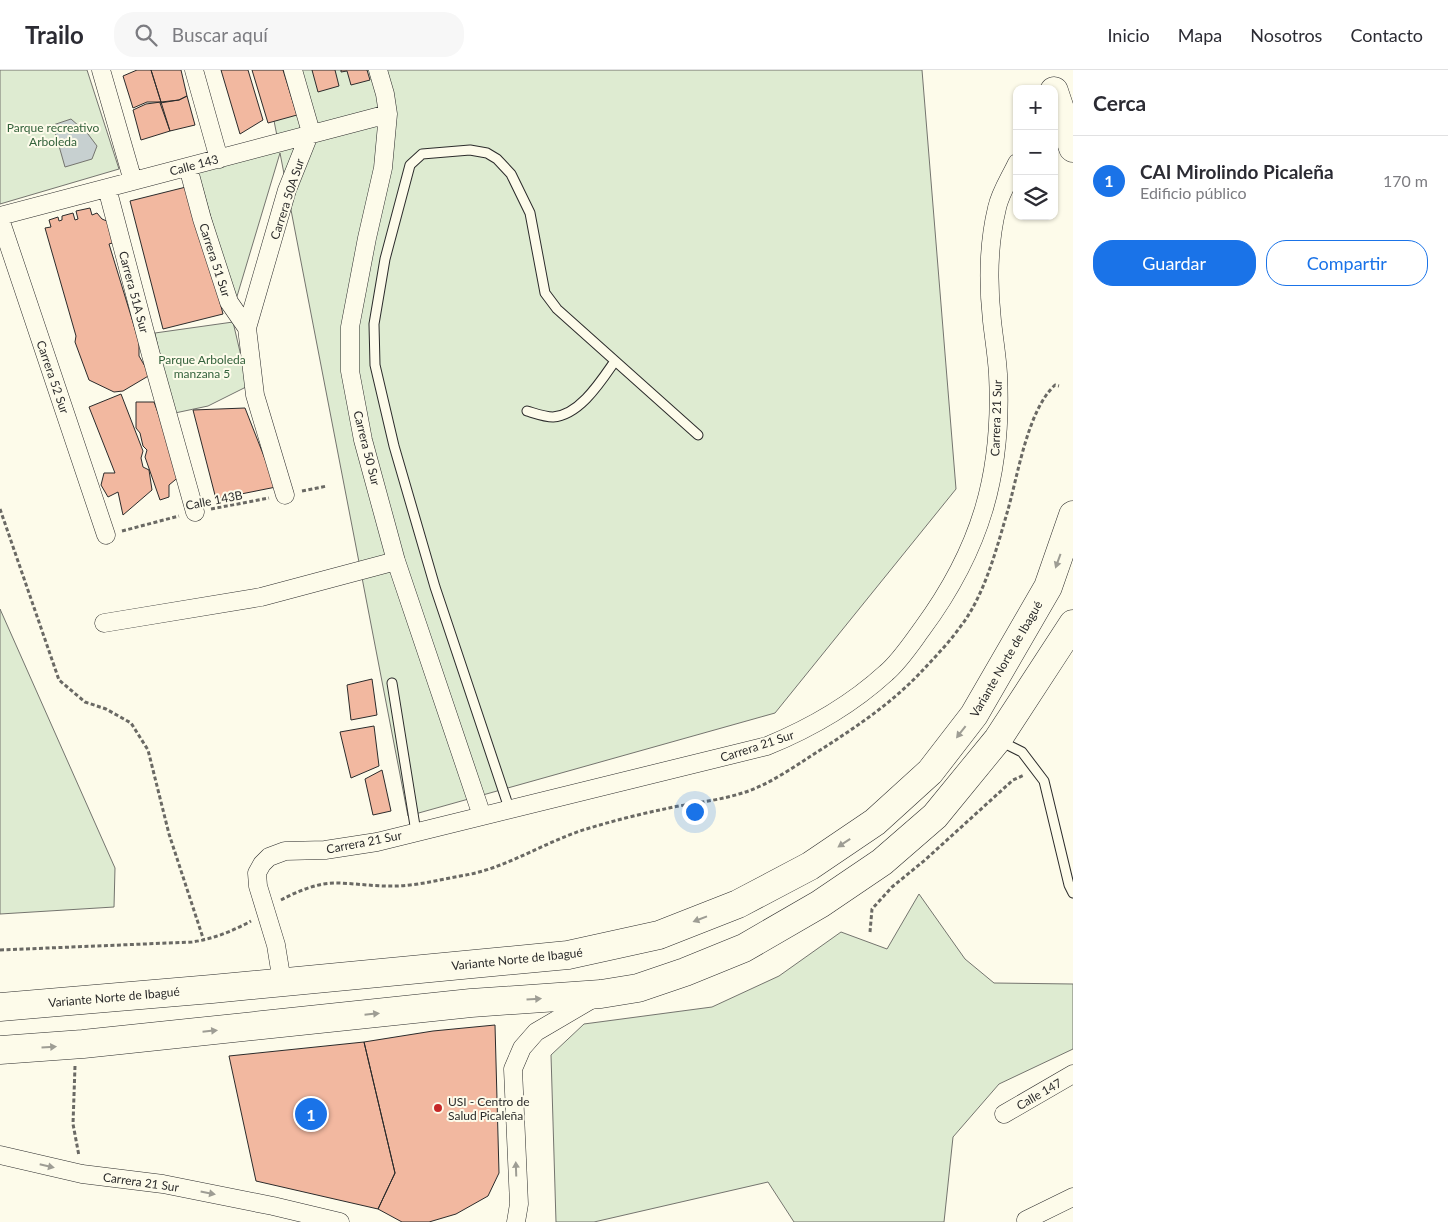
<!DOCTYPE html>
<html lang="es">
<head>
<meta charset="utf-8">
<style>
	body { margin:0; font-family:Lato,sans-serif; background:#f7f7f7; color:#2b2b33 }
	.controls { position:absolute; right:15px; top:15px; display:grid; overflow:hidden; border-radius:10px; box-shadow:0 1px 4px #0004 }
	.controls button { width:45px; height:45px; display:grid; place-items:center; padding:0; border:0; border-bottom:1px solid #e1e1e2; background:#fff; color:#2b2b33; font:25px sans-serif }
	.you { position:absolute; left:694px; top:741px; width:18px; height:18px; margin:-12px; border:4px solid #fff; border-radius:50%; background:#1a73e8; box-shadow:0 0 0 8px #1a73e833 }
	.badge { display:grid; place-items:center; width:32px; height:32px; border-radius:50%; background:#1a73e8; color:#fff; font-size:16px; font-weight:700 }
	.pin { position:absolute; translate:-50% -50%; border:2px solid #fff; box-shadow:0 1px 5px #0006 }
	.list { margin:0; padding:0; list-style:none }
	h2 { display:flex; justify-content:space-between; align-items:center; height:65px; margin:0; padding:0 20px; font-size:21px }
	h2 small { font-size:16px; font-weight:400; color:#7c7c81 }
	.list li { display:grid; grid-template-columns:32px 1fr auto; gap:15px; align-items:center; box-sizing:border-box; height:90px; padding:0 20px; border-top:1px solid #e1e1e2 }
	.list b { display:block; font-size:19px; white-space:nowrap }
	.list p { margin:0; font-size:16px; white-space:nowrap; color:#7c7c81 }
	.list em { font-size:16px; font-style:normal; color:#7c7c81 }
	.actions { display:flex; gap:10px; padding:15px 20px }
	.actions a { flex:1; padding:11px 0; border:1px solid #1a73e8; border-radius:20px; text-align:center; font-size:18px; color:#1a73e8 }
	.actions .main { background:#1a73e8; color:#fff }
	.icon { flex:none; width:28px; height:28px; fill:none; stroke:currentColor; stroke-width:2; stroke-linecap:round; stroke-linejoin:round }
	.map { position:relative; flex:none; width:1073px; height:1152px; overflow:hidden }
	header { display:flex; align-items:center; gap:30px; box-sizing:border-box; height:70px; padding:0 25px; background:#fff; border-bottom:1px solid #e1e1e2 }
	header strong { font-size:24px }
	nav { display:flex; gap:28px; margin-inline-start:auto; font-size:18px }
	.search { width:350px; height:45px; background:#f7f7f7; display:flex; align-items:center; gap:12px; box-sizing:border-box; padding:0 18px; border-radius:20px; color:#7c7c81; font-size:19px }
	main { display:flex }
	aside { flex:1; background:#fff }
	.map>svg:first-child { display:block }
	.green { fill:#deebd1; stroke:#74746e }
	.water { fill:#c7d0d0; stroke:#74746e }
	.building { fill:#f2b8a0; stroke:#2b2b2b }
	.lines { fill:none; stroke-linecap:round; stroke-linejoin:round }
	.service-casing { stroke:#2b2b2b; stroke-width:11 }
	.minor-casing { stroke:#2b2b2b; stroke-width:19 }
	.primary-casing { stroke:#2b2b2b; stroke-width:29 }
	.trunk-casing { stroke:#2b2b2b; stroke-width:29 }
	.path { stroke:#6a6964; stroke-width:3; stroke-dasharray:4 2.5; stroke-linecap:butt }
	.service { stroke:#fdfbea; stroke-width:9 }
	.minor { stroke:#fdfbea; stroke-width:18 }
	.primary { stroke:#fdfbea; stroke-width:28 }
	.trunk { stroke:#fdfbea; stroke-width:28 }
	.oneway { fill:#9e9d94 }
	.poi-dot { fill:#c62828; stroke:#fdfbea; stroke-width:2 }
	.labels { text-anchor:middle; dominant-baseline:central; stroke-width:4; stroke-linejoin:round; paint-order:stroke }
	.park-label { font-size:12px; fill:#34623c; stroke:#fdfbea }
	.street-label { font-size:12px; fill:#2b2b2b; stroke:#fdfbea }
	.poi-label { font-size:12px; fill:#2b2b2b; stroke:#fdfbea; text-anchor:start }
</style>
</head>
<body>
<header>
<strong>Trailo</strong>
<div class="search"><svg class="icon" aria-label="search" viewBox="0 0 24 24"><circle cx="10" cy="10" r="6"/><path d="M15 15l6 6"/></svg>Buscar aquí</div>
<nav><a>Inicio</a><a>Mapa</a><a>Nosotros</a><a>Contacto</a></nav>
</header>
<main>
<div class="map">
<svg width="1073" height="1152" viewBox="0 0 1073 1152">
	<rect width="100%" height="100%" fill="#fdfbea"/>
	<path class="green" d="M 0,0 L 87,0 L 119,99 L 0,134 Z
		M 264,0 L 922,0 L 956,419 L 775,643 L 408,746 L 280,83 L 235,233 L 196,95 L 278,71 Z
		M 233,252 L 248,316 L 208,336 L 175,343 L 164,308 L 155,263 Z
		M 0,539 L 115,798 L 114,837 L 0,844 Z
		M 919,824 L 965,889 L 994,913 L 1073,914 L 1073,979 L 999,1014 L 953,1067 L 944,1152 L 794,1152 L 768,1112 L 594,1152 L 556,1152 L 551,985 L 584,954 L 712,937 L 779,906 L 841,862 L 887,879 Z"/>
	<path class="water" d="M 71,49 L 88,64 L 97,76 L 92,89 L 65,97 L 53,55 Z"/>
	<path class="building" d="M 137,0 L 151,0 L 161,32 L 147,32 L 133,38 L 123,6 Z
		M 151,0 L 181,0 L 187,26 L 179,30 L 161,32 Z
		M 221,0 L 248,0 L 263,50 L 240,64 Z
		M 252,0 L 283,0 L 297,45 L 268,53 Z
		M 312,0 L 335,0 L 339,16 L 318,22 Z
		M 341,0 L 367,0 L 370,10 L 351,15 L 347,1 L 341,2 Z
		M 187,26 L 195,55 L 170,61 L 160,33 L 179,30 Z
		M 161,32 L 170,61 L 141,70 L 133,40 L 146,34 Z
		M 190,116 L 223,244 L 163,259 L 130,131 Z
		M 90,138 L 92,145 L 97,143 L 102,149 L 109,152 L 116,172 L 109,174 L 139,272 L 139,286 L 150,305 L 123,321 L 114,322 L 89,310 L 75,272 L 76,266 L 45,158 L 51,157 L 49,150 L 58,147 L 59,151 L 62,150 L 62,146 L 73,143 L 75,150 L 78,149 L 76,141 Z
		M 121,324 L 143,381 L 141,388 L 143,397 L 149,400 L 152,420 L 123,445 L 118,422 L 108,427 L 101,415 L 104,403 L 115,403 L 89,337 Z
		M 136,332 L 154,332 L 181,405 L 169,415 L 169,427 L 160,430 L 145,387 L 147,380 L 143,376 L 140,363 L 136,358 Z
		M 245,338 L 276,417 L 216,429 L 193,340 Z
		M 372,609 L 377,645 L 351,650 L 347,615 Z
		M 374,656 L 379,696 L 351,708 L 340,662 Z
		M 382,700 L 391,741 L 373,745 L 365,709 Z
		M 495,955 L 499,1103 L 488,1126 L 456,1144 L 429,1152 L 402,1152 L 378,1139 L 395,1103 L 364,972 L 433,961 Z
		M 364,972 L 395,1103 L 378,1139 L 256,1111 L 229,986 Z"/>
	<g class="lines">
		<defs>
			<path id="service" d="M 527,341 C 534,343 545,347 553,347 C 580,345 601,311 615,291
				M 392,613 L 416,762
				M 1000,671 L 1022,682 L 1044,711 L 1069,815 L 1073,823
				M 509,738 L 435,517 L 394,376 L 375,295 L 374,254 L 385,189 L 410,95 L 422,84 L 470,80 L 487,83 L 497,89 L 511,104 L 530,143 L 545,223 L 557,239 L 698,365"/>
			<path id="minor" d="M 101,0 L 133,111
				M 194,0 L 219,89
				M 378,0 L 385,24 L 388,44 L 383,98 L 367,168 L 350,257 L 350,301 L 363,370 L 396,491 L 482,746
				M 188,97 L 202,149 L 229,232 L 247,258 L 255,325 L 285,425
				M 107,118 L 151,285 L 195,442
				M 0,146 L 388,44
				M 0,149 L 106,465
				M 247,258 L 287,120 L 309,65 L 310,59 L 293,0
				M 104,553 L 261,527 L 396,491
				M 282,912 L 276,875 L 258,816 L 257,803 L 262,794 L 269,787 L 285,781 L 325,780 L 377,772 L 767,676 C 811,658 851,635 886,603 C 900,591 911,574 922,559 C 981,479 1003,403 998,304 C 997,286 994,269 992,251 C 988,214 988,175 997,138 C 1000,123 1010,108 1017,93
				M 1004,1044 L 1073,1004
				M 0,1085 L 82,1104 L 163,1114 L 273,1136 L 340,1152
				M 1026,1150 L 1073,1127
				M 516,1152 L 519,1134 L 513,999 L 522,978 L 536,962 L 594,928"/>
			<path id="primary" d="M 1054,21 L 1073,78"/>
			<path id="trunk" d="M 0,937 L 212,919 L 568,885 L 659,865 L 738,834 L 810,796 L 875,752 L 930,702 L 974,645 L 1048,517 L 1073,445
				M 0,980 L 83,974 L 471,933 L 601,924 L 638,918 L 685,902 L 744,878 L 820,834 L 882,792 L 935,746 L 998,669 L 1073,554"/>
		</defs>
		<use href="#service" class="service-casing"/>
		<use href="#minor" class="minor-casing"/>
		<use href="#primary" class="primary-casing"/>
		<use href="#trunk" class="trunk-casing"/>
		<path class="path" d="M 302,421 L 327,416
			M 0,439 L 59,610 L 85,632 L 106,639 L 131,653 L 148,680 L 169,764 L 204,871
			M 211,439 L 269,428
			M 122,461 L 179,446
			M 281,830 C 298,821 319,812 339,813 C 363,814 386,818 410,815 C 429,813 447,808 466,805 C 505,798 542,774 580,761 C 608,752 640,744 669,738 C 692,733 716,731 739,724 C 765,717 789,700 811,686 C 850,661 889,636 921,602 C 939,583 959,562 972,539 C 988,511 998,474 1007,443 C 1018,406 1027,341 1055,315 L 1059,316
			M 870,862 L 872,839 L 892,817 L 925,790 L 1013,710 L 1024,705
			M 0,880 L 192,872 C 213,869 233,861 251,851
			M 75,996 L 73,1054 L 79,1086"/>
		<use href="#service" class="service"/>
		<use href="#minor" class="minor"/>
		<use href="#primary" class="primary"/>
		<use href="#trunk" class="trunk"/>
	</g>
	<defs><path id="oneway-solid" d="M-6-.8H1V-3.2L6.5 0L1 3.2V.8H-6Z" transform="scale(1.25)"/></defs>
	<g class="oneway">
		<use href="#oneway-solid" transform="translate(1058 491) rotate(110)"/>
		<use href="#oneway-solid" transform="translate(961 662) rotate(128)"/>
		<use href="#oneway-solid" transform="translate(844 773) rotate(146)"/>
		<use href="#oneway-solid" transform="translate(700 849) rotate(159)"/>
		<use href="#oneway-solid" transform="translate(534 929) rotate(-4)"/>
		<use href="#oneway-solid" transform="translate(372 944) rotate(-6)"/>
		<use href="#oneway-solid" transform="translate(210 961) rotate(-6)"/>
		<use href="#oneway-solid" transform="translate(49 977) rotate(-4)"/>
		<use href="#oneway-solid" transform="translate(47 1096) rotate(13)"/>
		<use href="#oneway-solid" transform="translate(516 1099) rotate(-92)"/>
		<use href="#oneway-solid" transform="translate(208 1123) rotate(11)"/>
	</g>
	<circle class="poi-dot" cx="438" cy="1038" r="5"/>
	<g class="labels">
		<g class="park-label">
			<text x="53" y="57">Parque recreativo<tspan x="53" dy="14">Arboleda</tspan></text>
			<text x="202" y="289">Parque Arboleda<tspan x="202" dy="14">manzana 5</tspan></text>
		</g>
		<g class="street-label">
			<text transform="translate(194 95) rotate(-15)">Calle 143</text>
			<text transform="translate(287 129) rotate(-72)">Carrera 50A Sur</text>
			<text transform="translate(215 190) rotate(72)">Carrera 51 Sur</text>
			<text transform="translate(134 222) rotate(75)">Carrera 51A Sur</text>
			<text transform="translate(53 307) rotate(71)">Carrera 52 Sur</text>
			<text transform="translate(996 348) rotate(-88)">Carrera 21 Sur</text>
			<text transform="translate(367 378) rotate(76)">Carrera 50 Sur</text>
			<text transform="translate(214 430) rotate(-11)">Calle 143B</text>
			<text transform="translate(1006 589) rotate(-60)">Variante Norte de Ibagué</text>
			<text transform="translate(757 676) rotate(-18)">Carrera 21 Sur</text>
			<text transform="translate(364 772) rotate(-11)">Carrera 21 Sur</text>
			<text transform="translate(517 889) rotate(-6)">Variante Norte de Ibagué</text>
			<text transform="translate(114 927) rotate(-5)">Variante Norte de Ibagué</text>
			<text transform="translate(1039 1024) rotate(-30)">Calle 147</text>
			<text transform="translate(141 1112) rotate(8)">Carrera 21 Sur</text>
		</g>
		<g class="poi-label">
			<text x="448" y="1031">USI - Centro de<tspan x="448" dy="14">Salud Picaleña</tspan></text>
		</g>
	</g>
</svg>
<div class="controls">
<button>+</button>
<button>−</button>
<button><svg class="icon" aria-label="layers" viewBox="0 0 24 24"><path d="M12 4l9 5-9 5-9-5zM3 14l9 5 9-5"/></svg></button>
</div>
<div class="you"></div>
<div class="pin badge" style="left:311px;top:1044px">1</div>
</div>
<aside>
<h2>Cerca<small></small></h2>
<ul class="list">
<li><span class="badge">1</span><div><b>CAI Mirolindo Picaleña</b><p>Edificio público</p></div><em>170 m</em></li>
</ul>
<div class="actions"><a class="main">Guardar</a><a>Compartir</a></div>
</aside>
</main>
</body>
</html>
